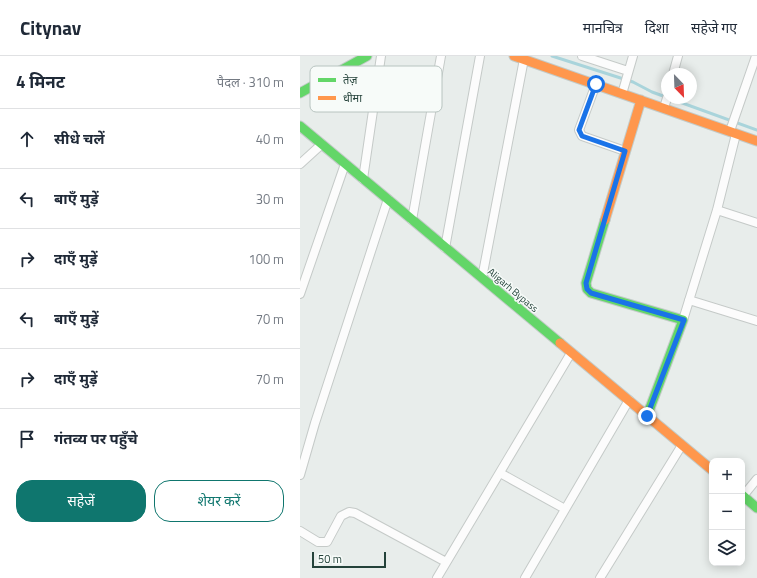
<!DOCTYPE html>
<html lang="hi">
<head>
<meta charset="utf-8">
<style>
	body { margin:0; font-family:"Titillium Web","Noto Sans Devanagari",sans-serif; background:#f6f6f7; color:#1f2937 }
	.controls { position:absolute; right:12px; bottom:12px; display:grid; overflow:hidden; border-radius:8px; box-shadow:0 2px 10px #0003 }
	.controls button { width:36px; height:36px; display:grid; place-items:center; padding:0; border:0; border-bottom:1px solid #e0e1e3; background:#fff; color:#1f2937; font:20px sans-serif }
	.compass { position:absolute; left:361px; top:12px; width:36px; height:36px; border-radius:50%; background:#fff; box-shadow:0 2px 10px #0003; rotate:157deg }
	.scale { position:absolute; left:12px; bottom:10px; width:74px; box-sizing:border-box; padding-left:4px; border:2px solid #24423a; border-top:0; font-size:11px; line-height:14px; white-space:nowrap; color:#24423a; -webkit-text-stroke:3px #f7fbf9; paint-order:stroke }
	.stop { position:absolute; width:12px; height:12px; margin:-9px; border:3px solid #1a73e8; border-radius:50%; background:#fff }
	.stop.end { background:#1a73e8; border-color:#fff; box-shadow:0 1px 4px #0008 }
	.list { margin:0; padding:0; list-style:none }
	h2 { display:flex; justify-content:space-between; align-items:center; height:52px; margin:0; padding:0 16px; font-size:17px }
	h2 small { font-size:13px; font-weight:400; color:#747a83 }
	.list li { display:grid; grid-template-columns:26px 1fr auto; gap:12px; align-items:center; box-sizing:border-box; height:60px; padding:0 16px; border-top:1px solid #e0e1e3 }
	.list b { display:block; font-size:15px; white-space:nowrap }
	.list em { font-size:13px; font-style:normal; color:#747a83 }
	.actions { display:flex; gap:8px; padding:12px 16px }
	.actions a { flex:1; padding:9px 0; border:1px solid #0f766e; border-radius:16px; text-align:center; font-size:14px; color:#0f766e }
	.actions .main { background:#0f766e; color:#fff }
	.icon { flex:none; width:22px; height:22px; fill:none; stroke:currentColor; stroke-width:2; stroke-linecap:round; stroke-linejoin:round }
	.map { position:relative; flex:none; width:457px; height:522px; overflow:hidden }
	header { display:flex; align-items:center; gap:24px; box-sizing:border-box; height:56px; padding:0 20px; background:#fff; border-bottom:1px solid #e0e1e3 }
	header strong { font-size:19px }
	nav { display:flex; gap:22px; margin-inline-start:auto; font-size:14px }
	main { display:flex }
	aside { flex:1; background:#fff }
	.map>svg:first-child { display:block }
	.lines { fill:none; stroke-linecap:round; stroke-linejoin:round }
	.stream { stroke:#a9d4db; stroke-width:3 }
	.street-casing { stroke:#c5cac8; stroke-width:10 }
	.fast-casing { stroke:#c3cbc8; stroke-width:11 }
	.slow-casing { stroke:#c3cbc8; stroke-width:11 }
	.street { stroke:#fcfcfc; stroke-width:8 }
	.fast { stroke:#63d668; stroke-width:9 }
	.slow { stroke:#ff974d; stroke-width:9 }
	.route { stroke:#1a73e8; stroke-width:5 }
	.labels { text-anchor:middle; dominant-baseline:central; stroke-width:3; stroke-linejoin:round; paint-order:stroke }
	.street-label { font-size:10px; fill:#24423a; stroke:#f7fbf9 }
	.key { fill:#f7fbf9; stroke:#b8c4c0; stroke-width:1 }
	.key-label { font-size:11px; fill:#24423a }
</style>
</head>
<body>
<header>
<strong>Citynav</strong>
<nav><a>मानचित्र</a><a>दिशा</a><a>सहेजे गए</a></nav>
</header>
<main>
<aside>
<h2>4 मिनट<small>पैदल · 310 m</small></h2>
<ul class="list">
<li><svg class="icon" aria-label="ahead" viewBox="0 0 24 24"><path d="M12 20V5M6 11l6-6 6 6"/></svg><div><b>सीधे चलें</b></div><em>40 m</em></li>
<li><svg class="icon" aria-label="left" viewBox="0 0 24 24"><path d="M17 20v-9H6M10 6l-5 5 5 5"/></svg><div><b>बाएँ मुड़ें</b></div><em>30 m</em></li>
<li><svg class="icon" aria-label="right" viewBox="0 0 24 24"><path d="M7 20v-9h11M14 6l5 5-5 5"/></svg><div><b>दाएँ मुड़ें</b></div><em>100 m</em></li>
<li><svg class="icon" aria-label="left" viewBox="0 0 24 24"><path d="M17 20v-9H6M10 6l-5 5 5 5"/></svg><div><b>बाएँ मुड़ें</b></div><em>70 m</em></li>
<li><svg class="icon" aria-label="right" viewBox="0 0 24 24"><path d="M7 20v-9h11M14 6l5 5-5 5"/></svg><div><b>दाएँ मुड़ें</b></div><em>70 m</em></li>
<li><svg class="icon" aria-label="arrive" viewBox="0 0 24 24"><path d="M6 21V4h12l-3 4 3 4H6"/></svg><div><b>गंतव्य पर पहुँचे</b></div></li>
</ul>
<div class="actions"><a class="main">सहेजें</a><a>शेयर करें</a></div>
</aside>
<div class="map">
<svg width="457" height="522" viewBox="0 0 457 522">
	<rect width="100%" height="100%" fill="#e8edeb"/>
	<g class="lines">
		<path class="stream" d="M 252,0 L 333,26 L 352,36 L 457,74"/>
		<defs>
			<path id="street" d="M 282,0 L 328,15
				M 373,18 L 378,0
				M 296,28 L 279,74 L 282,80 L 325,95
				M 322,38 L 333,0
				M 364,52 L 367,42
				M 430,75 L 456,0
				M 0,108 L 22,88
				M 63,123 L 81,0
				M 417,154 L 457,167
				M 112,164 L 141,0
				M 145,192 L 180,0
				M 182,222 L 224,3
				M 0,238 L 45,108
				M 389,244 L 457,265
				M 383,264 L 417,154 L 436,78
				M 200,417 L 265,453
				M 0,419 L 15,367 L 88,143
				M 443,440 L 457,423
				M 0,475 L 18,486 L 27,486 L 41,460 L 49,456 L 55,457 L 146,506
				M 137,522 L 271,297
				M 225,522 L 329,344
				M 300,522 L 382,389"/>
			<path id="fast" d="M 0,37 L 67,0
				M 0,70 L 260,287
				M 305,164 L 286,227 L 287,233 L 291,237 L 383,264 L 347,360
				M 442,439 L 457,452"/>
			<path id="slow" d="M 214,0 L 457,85
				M 305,164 L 341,44
				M 260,287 L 412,414"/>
		</defs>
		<use href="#street" class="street-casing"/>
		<use href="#fast" class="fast-casing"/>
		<use href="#slow" class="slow-casing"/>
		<use href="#street" class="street"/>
		<use href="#fast" class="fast"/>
		<use href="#slow" class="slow"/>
	</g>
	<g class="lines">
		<path class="route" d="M 296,28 L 279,74 L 282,80 L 325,95 L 286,227 L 287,233 L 291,237 L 384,264 L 347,360"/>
	</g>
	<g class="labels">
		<g class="street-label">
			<text transform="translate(213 234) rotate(40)">Aligarh Bypass</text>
		</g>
	</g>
	<rect x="10" y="10" width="132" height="46" rx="6" class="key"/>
	<rect x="18" y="22" width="18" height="4" fill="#63d668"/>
	<rect x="18" y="40" width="18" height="4" fill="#ff974d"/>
	<g class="key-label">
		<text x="43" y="28">तेज़</text>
		<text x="43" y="46">धीमा</text>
	</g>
</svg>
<div class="controls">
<button>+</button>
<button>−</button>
<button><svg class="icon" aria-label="layers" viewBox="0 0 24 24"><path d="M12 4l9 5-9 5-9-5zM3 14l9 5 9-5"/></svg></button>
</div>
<svg class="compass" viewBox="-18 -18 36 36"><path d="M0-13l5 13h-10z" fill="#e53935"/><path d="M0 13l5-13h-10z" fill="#747a83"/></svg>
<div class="scale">50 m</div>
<div class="stop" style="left:296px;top:28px"></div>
<div class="stop end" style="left:347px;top:360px"></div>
</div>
</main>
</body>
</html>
